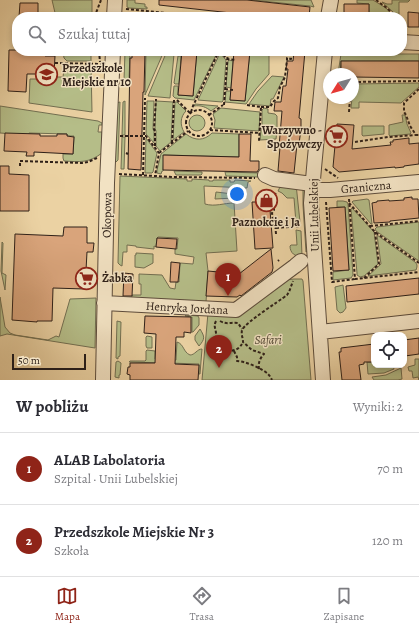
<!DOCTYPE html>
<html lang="pl">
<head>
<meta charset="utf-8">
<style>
	body { margin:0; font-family:Alegreya,serif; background:#f7f7f7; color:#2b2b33 }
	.controls { position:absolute; right:12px; bottom:12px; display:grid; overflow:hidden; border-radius:8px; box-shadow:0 2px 6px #0003 }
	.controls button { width:36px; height:36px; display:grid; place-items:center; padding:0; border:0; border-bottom:1px solid #e1e1e2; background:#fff; color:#2b2b33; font:20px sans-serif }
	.compass { position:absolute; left:323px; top:68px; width:36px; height:36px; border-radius:50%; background:#fff; box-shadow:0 2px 6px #0003; rotate:233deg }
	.scale { position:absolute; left:12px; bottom:10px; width:74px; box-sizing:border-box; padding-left:4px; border:2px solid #2e2018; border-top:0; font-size:11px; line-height:14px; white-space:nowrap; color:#2e2018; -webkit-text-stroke:3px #f2e2c3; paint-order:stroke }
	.you { position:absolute; left:237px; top:194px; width:14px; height:14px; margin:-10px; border:3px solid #fff; border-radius:50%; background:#1a73e8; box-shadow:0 0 0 6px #1a73e833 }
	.badge { display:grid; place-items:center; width:26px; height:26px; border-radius:50%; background:#8f2418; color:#fff; font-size:13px; font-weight:700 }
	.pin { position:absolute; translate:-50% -33px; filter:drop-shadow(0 1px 2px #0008) }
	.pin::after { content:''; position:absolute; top:21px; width:14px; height:12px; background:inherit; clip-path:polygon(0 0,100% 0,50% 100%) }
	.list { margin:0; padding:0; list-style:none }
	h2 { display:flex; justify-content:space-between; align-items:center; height:52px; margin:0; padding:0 16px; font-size:17px }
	h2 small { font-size:13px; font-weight:400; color:#7c7c81 }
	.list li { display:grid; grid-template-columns:26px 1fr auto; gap:12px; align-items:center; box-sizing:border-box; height:72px; padding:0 16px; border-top:1px solid #e1e1e2 }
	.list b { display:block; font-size:15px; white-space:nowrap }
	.list p { margin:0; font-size:13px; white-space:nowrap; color:#7c7c81 }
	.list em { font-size:13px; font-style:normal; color:#7c7c81 }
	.icon { flex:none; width:22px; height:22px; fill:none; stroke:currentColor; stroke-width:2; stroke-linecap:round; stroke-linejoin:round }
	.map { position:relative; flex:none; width:419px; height:380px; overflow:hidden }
	.search { position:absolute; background:#fff; box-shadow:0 2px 6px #0003; left:12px; right:12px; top:12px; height:44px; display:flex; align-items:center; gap:10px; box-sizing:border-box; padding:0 14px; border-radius:16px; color:#7c7c81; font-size:15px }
	.sheet { height:196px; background:#fff }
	nav { display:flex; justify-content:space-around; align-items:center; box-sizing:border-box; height:56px; border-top:1px solid #e1e1e2; background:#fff; font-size:11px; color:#7c7c81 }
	nav a { display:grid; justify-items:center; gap:2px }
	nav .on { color:#8f2418 }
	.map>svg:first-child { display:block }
	.green { fill:#b5bd88; stroke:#726e50 }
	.building { fill:#d9a47b; stroke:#2e2018 }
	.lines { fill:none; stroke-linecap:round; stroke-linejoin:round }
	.minor-casing { stroke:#5d4c3b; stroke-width:16 }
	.path { stroke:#2e2018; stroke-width:2; stroke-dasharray:3 2; stroke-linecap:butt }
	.minor { stroke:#f2e2c3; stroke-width:14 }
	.labels { text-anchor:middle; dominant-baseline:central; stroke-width:3; stroke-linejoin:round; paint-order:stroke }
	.poi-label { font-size:12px; font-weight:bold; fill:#2e2018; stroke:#f2e2c3; text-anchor:start }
	.street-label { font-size:12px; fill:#2e2018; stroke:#f2e2c3 }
	.park-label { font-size:12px; font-style:italic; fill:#504734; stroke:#f2e2c3 }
</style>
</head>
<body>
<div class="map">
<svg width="419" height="380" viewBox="0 0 419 380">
	<rect width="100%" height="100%" fill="#ebd2a3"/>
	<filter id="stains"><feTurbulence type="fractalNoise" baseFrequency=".005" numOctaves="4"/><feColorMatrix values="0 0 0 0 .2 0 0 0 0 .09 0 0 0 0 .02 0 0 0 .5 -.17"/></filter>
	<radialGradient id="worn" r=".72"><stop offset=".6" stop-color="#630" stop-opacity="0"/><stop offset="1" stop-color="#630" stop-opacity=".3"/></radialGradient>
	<path class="green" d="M 52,0 L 92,0 L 92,17 L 56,17 Z
		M 127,0 L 135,0 L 135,3 L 145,4 L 145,7 L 147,7 L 147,9 L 129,8 L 127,7 Z
		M 252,0 L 311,0 L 314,7 L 310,6 Z
		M 357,0 L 373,0 L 386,8 L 394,17 L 369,17 L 369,4 L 357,3 Z
		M 392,0 L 410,0 L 408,2 L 399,2 L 399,17 L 397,17 L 393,12 L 382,2 L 387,4 L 392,4 Z
		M 63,51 L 91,51 L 91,61 L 67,61 L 64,58 Z
		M 146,51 L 164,51 L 145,95 Z
		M 167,51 L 172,51 L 174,54 L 170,98 L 148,96 Z
		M 197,51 L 218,51 L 194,100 L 175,98 L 173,96 L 174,86 L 178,86 L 178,95 L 193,96 Z
		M 250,51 L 263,53 L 264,51 L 269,51 L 269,74 L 256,89 L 246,104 L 225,102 L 226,91 L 231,91 L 230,100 L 245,101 Z
		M 125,52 L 130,52 L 129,80 L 124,80 Z
		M 220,53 L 226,60 L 223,101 L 222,102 L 198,100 Z
		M 341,54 L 419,54 L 419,61 L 341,61 L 340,74 L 338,74 Z
		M 178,56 L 181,56 L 179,84 L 175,84 L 174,83 Z
		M 229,60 L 233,61 L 231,88 L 226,87 L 228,61 Z
		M 68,65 L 91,66 L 92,112 L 29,103 L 30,79 L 40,79 L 44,77 L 63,77 L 64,69 Z
		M 272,76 L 284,77 C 280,84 277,92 273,99 L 271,99 L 270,106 L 249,104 L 258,91 Z
		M 419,83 L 419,87 L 401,103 L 359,102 L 359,108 L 351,108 L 352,98 L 353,98 L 353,84 Z
		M 125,101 L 125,135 L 122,135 L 123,102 Z
		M 147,101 L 154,101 L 153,129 L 154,131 L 154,143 L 146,134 Z
		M 156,101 L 173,102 L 171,142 L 160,151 L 156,146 L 156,131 L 155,128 Z
		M 120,102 L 118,160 L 116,162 L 114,162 L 116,103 Z
		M 175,102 L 177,102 L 186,111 C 180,117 180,125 184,132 L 173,140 Z
		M 195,104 L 218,106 L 211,111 C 206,107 201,105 194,106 Z
		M 0,106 L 98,121 L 102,123 L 102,125 L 99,125 L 98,132 L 102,132 L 102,153 C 89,163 80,162 64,161 L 63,158 L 63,154 L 73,154 L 74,136 L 67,136 L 67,134 L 29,133 L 29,135 L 0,133 Z
		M 221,108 L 260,112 L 259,131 L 214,128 L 215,120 L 213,114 Z
		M 264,108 L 268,109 L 268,113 L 275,114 L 277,116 L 277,128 L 262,127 L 262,110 Z
		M189 123a8 8 0 1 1 16 0a8 8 0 1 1-16 0Z
		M 402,115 L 405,115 L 407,124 L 411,133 L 410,134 L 390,136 L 389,135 L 389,125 L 403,122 Z
		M 362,126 L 384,126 L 384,134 L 363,136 L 362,135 Z
		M 263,129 L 277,130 L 276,139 L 260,140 L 261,130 Z
		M 212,133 L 239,134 L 239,157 L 164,155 L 163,171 L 162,171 L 161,174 L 157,173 L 157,170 L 161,154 L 186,134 C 195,141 204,141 212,133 Z
		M 122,137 L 125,137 L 124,169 L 121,169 Z
		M 146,138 L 157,153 L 153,172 L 152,173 L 145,173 Z
		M 174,171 L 202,172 L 202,174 L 201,175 L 176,175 Z
		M 225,172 L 259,173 L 258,177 L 226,176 Z
		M 120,176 L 187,179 L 187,181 L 192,181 L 192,179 L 209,180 L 209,181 L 213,181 L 213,180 L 230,180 L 230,182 L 234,182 L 235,180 L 251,181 L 248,182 L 247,188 L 204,186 L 205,204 C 215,207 224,203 234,203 L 237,251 L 206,253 L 208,271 L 206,302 L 124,301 L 124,297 L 132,297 L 132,295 L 141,295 L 141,284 L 139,284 L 139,274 L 162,275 L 170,288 L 175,289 L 176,282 L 179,282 L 180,263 L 193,264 L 194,257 L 175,254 L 175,249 L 177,249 L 178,238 L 158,237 L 157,238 L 156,247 L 154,246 L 154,249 L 136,247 L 136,246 L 127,245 L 127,252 L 123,252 L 122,266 L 120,265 L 118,263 Z
		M 282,183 L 296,184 L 300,222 L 299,223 L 296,223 L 294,198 L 287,198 L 282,193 L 278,191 Z
		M 303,188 L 305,189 L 308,250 L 306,252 L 303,205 Z
		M 216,192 L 233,194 L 234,198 L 215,199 Z
		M 367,199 L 369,200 L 372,224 L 371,224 L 352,202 L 353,201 Z
		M 337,201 L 343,201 L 347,202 L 348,204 L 353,275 L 351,278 L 333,280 L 333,272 L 349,270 L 345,207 L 337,207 Z
		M 352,208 L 374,232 L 378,264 L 364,276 L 360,277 L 357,275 L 357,273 L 351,209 Z
		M 419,222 L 419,261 L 376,231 L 375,229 L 377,227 Z
		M 296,230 L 301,231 L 302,256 C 295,257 290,253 290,246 L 291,245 L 297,245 Z
		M 377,235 L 415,262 C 418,265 417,267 416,270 L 368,276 L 381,264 Z
		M 2,242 L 3,243 L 2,273 L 6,275 L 5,290 L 1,271 Z
		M 136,253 L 153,254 L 153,263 L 144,268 L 135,267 L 135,255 L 136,255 Z
		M 294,279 L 302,279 L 303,281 L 311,380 L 202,380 L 208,313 L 238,314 L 285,280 Z
		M 343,285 L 346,308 L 343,312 L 340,313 L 337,310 L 335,287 Z
		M 0,297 L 5,327 L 10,333 L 15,335 L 48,340 L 56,336 L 59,337 L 70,299 L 96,298 L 95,348 L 7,334 L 0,336 Z
		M 186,315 L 198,316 L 199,318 L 199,325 L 193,332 L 192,332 L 192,317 L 185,316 Z
		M 117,321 L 121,322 L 120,356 L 118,357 L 118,359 L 116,358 Z
		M 200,329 C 205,337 205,339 199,346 L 195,340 L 195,336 Z
		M 147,336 L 152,337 L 152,348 L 147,348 L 146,346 L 146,337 Z
		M 177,342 C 184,344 183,352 190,355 C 195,355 197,349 202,349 L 200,374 L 199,374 L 199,364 L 169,363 L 169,360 L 176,360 Z
		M 147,350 L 155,351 L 155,359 L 163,360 L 163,363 L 129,362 L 130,361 L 145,361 L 146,360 L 146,351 Z
		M 415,359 L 419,359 L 419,380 L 418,377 L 413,378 L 412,371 L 409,371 L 408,367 L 415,365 Z
		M 118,361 L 121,363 L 120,375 L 119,375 L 119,378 L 115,377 L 116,362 Z
		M 367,362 L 374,362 L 374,365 L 379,365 L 379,367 L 393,366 L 394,369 L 384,373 L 368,374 Z
		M 401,368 L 402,379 L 398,380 L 374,380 L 372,377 L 386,375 Z"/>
	<path class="building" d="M 159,0 L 247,0 L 310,7 L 309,17 L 267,17 L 159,5 Z
		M 20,3 L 38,3 L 38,17 L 19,17 Z
		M 344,4 L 369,4 L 369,17 L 344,17 Z
		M 408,12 L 419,13 L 419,27 L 408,27 Z
		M 9,50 L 17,50 L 17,51 L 45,51 L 45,56 L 55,56 L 54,74 L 27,74 L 26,92 L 8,91 Z
		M 132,51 L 145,51 L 144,92 L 143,92 L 141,170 L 128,169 L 130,58 L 132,58 Z
		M 182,51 L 197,51 L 193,96 L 178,95 Z
		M 234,51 L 250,51 L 245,101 L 230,100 Z
		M 294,51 L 305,51 L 299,118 L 301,119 L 301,129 L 299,144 L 297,144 L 294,173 L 278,171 L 280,147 L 279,147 L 282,111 L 274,111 L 275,102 L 281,102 L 283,86 L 286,86 L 288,69 L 286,69 L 287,61 L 293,61 Z
		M 341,61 L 419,61 L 419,78 L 353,77 L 353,74 L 341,74 Z
		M 337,124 L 354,125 L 352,149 L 391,145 L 390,142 L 393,142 L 393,140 L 409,138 L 409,144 L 419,143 L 419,164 L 404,166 L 404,167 L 395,168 L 395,167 L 339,172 L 333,167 Z
		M 5,133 L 40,134 L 40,136 L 57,136 L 57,134 L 67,134 L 67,136 L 74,137 L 73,154 L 34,152 L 34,156 L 26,156 L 27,152 L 4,151 Z
		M 239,134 L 251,134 L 250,161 L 259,161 L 259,169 L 257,172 L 163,170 L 163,155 L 239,157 Z
		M 0,166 L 9,166 L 9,174 L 29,175 L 29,211 L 0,211 Z
		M 412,197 L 412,199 L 418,199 L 419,218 L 390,221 L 390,222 L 374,223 L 372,203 L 377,202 L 377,201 L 389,200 L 389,201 L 404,200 L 404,198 Z
		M 252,202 L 271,202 L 272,210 L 270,210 L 273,248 L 255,249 Z
		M 345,207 L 349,270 L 333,271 L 329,208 Z
		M 64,227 L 87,227 L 87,243 L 94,243 L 93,252 L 87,252 L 85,289 L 53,288 L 52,321 L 37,321 L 37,322 L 12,320 L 15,234 L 63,236 Z
		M 157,238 L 177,239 L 176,249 L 156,247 Z
		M 271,249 L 273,268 L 272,272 L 241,296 L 240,295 L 237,297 L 206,296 L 208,271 L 239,274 Z
		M 171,262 L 180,263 L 178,282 L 170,282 Z
		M 124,273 L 133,274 L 132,296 L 123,296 Z
		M 419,278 L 419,294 L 347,302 L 346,286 Z
		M 145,316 L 191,317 L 191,333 L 184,332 L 184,337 L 176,337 L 175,364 L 199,365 L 198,380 L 130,380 L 130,375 L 127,374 L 128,367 L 130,367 L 130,363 L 155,363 L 156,334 L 144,333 Z
		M 419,338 L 419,354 L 405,356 L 404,340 Z
		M 374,344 L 374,362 L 364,362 L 364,364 L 359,365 L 361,380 L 342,380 L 339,352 L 341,352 L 341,348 Z"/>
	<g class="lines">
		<defs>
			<path id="minor" d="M 114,17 L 115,0
				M 328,17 L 331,0
				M 402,42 L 419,43
				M 265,175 L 274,179 L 312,184
				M 312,190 L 330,190 L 419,182
				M 104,303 L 236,310 L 295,266 L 301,261
				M 320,332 L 419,321
				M 103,380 L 107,183 L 113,51
				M 323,380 L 311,203 L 314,168 L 325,51"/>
		</defs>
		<use href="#minor" class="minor-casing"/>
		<path class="path" d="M 376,0 L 387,8 L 396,17
			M 126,9 L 206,17
			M 97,17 L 96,13 L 101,0
			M 99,51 L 100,62
			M 220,51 L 227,59 L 236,60
			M 55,63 L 101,64
			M 353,82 L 419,81
			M 225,89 L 233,90
			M 419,89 L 404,103 L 404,112 L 406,115 L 410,126 L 416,135 L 419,135
			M 177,100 L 190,113
			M 224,105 L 228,51
			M 247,105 L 261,107 L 259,141
			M 261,107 L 270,107 L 274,101 L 278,98 L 280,87 L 285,77 L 287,60 L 287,58 L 291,59 L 291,51
			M186 123a13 13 0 1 1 26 0a13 13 0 1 1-26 0Z
			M 191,112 L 193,106 L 219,51
			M 349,112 L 350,98
			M 209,115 L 223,105
			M 260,128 L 280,129
			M 210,130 L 260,133
			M 120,136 L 146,136 L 159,153 L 155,176
			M 355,142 L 388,137 L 416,135
			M 172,143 L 174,100
			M 155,146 L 155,131 L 154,129 L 156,99
			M 126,153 L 128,154
			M 159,153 L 188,131
			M 20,166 L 20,161 L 82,163 L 88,162 L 97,158
			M 325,169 L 338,178
			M 119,174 L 173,177 L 255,178
			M 143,175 L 145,98
			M 349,199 L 355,279 L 419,272
			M 326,202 L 332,282 L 355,279
			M 349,203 L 375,232 L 419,263
			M 370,226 L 419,221
			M 276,228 L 301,226
			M 276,234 L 275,222 L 273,220 L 272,213 L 274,210 L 274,197 L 276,192
			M 278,261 L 279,260
			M 364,278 L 379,264 L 375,232
			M 216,321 C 213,327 216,328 216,334 C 217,341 208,344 213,352 C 216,355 218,356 222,357 C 228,346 236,356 243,342
			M 220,321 C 227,325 231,322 238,323 L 242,329
			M 234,351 L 237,357 L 237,361 C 245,361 263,369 268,374 C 270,376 271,378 272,380
			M 259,369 C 258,363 260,358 264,354 L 252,350 L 243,342 C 243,338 241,335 242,330 C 246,322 278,302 287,295 L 289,292 L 293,281"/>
		<use href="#minor" class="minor"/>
	</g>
	<defs>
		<symbol id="school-ring" viewBox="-11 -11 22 22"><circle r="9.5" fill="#f2e2c3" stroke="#8f2418" stroke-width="1.5"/><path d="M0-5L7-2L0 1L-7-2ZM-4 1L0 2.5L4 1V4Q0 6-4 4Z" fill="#8f2418"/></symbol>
		<symbol id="supermarket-ring" viewBox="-11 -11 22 22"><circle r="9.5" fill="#f2e2c3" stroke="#8f2418" stroke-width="1.5"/><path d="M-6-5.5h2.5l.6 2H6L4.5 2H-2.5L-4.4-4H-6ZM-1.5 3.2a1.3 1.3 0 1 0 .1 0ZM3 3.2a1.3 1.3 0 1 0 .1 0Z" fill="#8f2418"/></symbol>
		<symbol id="shop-ring" viewBox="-11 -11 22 22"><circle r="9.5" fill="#f2e2c3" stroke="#8f2418" stroke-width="1.5"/><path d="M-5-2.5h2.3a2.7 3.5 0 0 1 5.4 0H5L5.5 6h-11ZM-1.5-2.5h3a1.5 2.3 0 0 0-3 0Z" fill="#8f2418"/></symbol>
	</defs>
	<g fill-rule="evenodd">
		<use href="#school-ring" x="34" y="62" width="25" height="25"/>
		<use href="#supermarket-ring" x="324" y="124" width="25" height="25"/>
		<use href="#shop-ring" x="254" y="188" width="25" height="25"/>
		<use href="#supermarket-ring" x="74" y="266" width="25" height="25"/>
	</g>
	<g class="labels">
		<g class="poi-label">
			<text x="62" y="68">Przedszkole<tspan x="62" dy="14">Miejskie nr 10</tspan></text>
			<text x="322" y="130" text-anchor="end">Warzywno -<tspan x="322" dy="14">Spożywczy</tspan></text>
			<text x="266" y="222" text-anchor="middle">Paznokcie i Ja</text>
			<text x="102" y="278">Żabka</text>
		</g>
		<g class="street-label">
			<text transform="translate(366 187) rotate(-5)">Graniczna</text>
			<text transform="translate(107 215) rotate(-89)">Okopowa</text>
			<text transform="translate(314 215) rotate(-91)">Unii Lubelskiej</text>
			<text transform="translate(187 308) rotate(3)">Henryka Jordana</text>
		</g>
		<g class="park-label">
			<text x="268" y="340">Safari</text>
		</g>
	</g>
	<rect width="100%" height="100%" filter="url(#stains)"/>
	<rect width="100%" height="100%" fill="url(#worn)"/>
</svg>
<div class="controls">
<button><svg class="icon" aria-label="locate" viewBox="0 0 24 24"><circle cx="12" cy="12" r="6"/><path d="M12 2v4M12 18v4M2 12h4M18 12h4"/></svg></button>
</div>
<svg class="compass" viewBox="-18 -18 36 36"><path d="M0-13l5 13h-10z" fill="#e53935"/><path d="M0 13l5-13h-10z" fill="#7c7c81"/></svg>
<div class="scale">50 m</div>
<div class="you"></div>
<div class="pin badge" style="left:228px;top:296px">1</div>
<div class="pin badge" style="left:219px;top:368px">2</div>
<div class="search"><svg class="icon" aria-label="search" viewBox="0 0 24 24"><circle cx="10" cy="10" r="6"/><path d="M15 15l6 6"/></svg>Szukaj tutaj</div>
</div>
<section class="sheet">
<h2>W pobliżu<small>Wyniki: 2</small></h2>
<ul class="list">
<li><span class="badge">1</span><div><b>ALAB Labolatoria</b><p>Szpital · Unii Lubelskiej</p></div><em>70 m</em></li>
<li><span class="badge">2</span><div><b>Przedszkole Miejskie Nr 3</b><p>Szkoła</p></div><em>120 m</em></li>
</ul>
</section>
<nav>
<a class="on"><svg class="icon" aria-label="map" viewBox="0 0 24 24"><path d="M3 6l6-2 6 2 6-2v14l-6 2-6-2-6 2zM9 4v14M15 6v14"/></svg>Mapa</a>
<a><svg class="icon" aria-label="directions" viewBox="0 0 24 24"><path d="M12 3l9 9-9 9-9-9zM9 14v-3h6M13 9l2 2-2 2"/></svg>Trasa</a>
<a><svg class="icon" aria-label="saved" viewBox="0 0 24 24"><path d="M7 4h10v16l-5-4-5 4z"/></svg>Zapisane</a>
</nav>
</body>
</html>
